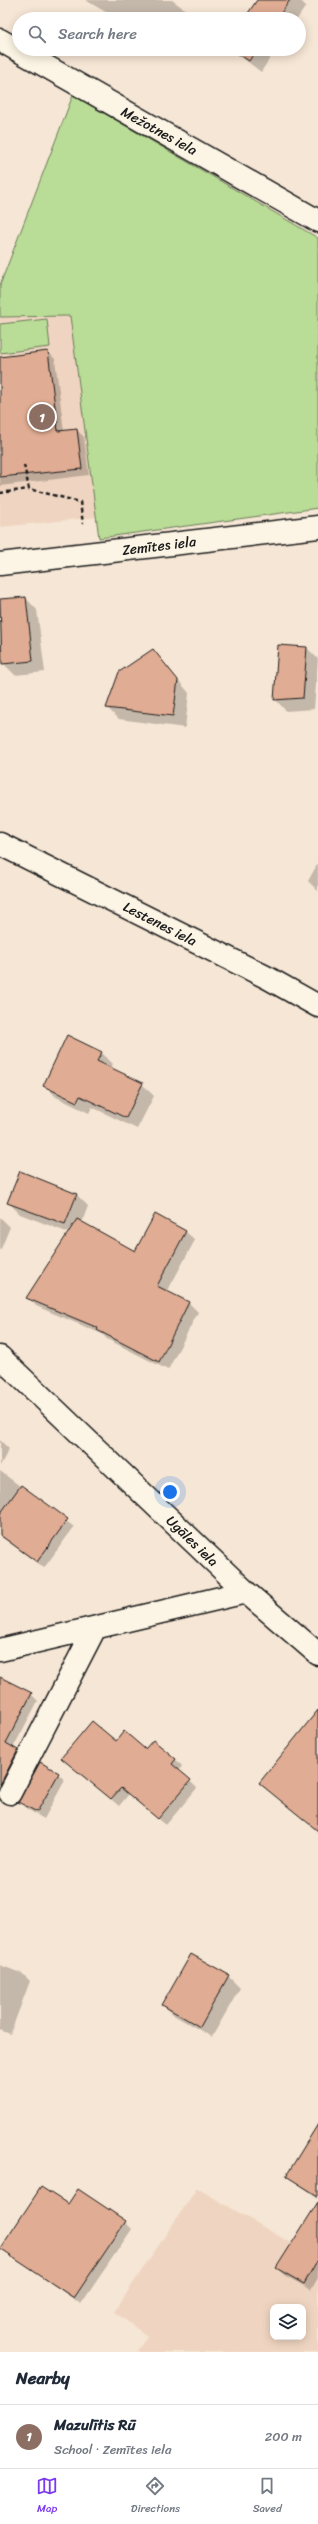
<!DOCTYPE html>
<html lang="en">
<head>
<meta charset="utf-8">
<style>
	body { margin:0; font-family:Sriracha,sans-serif; background:#f2f2f3; color:#1f2937 }
	.controls { position:absolute; right:12px; bottom:12px; display:grid; overflow:hidden; border-radius:8px; box-shadow:0 2px 10px #0003 }
	.controls button { width:36px; height:36px; display:grid; place-items:center; padding:0; border:0; border-bottom:1px solid #e0e1e3; background:#fff; color:#1f2937; font:20px sans-serif }
	.you { position:absolute; left:170px; top:1492px; width:14px; height:14px; margin:-10px; border:3px solid #fff; border-radius:50%; background:#1a73e8; box-shadow:0 0 0 6px #1a73e833 }
	.badge { display:grid; place-items:center; width:26px; height:26px; border-radius:50%; background:#7c3aed; color:#fff; font-size:13px; font-weight:700 }
	.pin { position:absolute; translate:-50% -50%; border:2px solid #fff; box-shadow:0 1px 4px #0006 }
	.list { margin:0; padding:0; list-style:none }
	h2 { display:flex; justify-content:space-between; align-items:center; height:52px; margin:0; padding:0 16px; font-size:17px }
	h2 small { font-size:13px; font-weight:400; color:#747a83 }
	.list li { display:grid; grid-template-columns:26px 1fr auto; gap:12px; align-items:center; box-sizing:border-box; height:64px; padding:0 16px; border-top:1px solid #e0e1e3 }
	.list b { display:block; font-size:15px; white-space:nowrap }
	.list p { margin:0; font-size:13px; white-space:nowrap; color:#747a83 }
	.list em { font-size:13px; font-style:normal; color:#747a83 }
	.icon { flex:none; width:22px; height:22px; fill:none; stroke:currentColor; stroke-width:2; stroke-linecap:round; stroke-linejoin:round }
	.map { position:relative; flex:none; width:318px; height:2352px; overflow:hidden }
	.search { position:absolute; background:#fff; box-shadow:0 2px 10px #0003; left:12px; right:12px; top:12px; height:44px; display:flex; align-items:center; gap:10px; box-sizing:border-box; padding:0 14px; border-radius:22px; color:#747a83; font-size:15px }
	.sheet { height:116px; background:#fff }
	nav { display:flex; justify-content:space-around; align-items:center; box-sizing:border-box; height:56px; border-top:1px solid #e0e1e3; background:#fff; font-size:11px; color:#747a83 }
	nav a { display:grid; justify-items:center; gap:2px }
	nav .on { color:#7c3aed }
	.map>svg:first-child { display:block }
	.built { fill:#efd5c1; fill-rule:evenodd }
	.green { fill:#b9dc96; stroke:#6a7c59 }
	.shadow { fill:#0003 }
	.building { fill:#e0ac93; stroke:#1c1c1c }
	.lines { fill:none; stroke-linecap:round; stroke-linejoin:round }
	.minor-casing { stroke:#1c1c1c; stroke-width:25 }
	.path { stroke:#1c1c1c; stroke-width:2.5; stroke-dasharray:4 3; stroke-linecap:butt }
	.minor { stroke:#fcf5e5; stroke-width:22 }
	.labels { text-anchor:middle; dominant-baseline:central; stroke-width:3; stroke-linejoin:round; paint-order:stroke }
	.street-label { font-size:14px; fill:#1c1c1c; stroke:#fcf5e5 }
</style>
</head>
<body>
<div class="map">
<svg width="318" height="2352" viewBox="0 0 318 2352">
	<rect width="100%" height="100%" fill="#f6e6d5"/>
	<filter id="ink" filterUnits="userSpaceOnUse"><feTurbulence type="fractalNoise" baseFrequency=".025" numOctaves="2"/><feDisplacementMap in="SourceGraphic" scale="8" xChannelSelector="R" yChannelSelector="G"/><feConvolveMatrix kernelMatrix="1 2 1 2 8 2 1 2 1" color-interpolation-filters="sRGB"/></filter>
	<g filter="url(#ink)">
		<path class="built" d="M 70,316 L 98,517 L 0,527 L 0,317 Z
			M 197,2188 L 318,2259 L 318,2352 L 137,2352 L 147,2336 L 114,2312 ZM 273,2307 L 303,2307 L 303,2337 L 273,2337 Z"/>
		<path class="green" d="M 73,95 L 318,238 L 318,508 L 99,538 L 70,316 L 0,317 L 0,285 Z
			M 47,319 L 50,347 L 0,353 L 0,324 Z"/>
		<path class="shadow" d="M 85,0 L 172,0 L 191,14 L 188,19 L 118,19 Z
			M 258,0 L 300,0 L 306,6 L 297,19 L 245,19 Z
			M 231,49 L 276,49 L 261,72 Z
			M 48,352 L 55,359 L 64,431 L 77,430 L 84,437 L 89,475 L 0,486 L 0,358 Z
			M 26,598 L 37,610 L 45,672 L 15,675 L 3,663 L 2,647 L 0,647 L 0,600 Z
			M 307,648 L 318,659 L 314,709 L 286,711 L 275,699 Z
			M 153,650 L 189,693 L 185,728 L 119,719 L 107,708 Z
			M 318,863 L 318,891 L 308,881 Z
			M 101,1052 L 113,1064 L 110,1069 L 142,1084 L 154,1096 L 137,1129 L 92,1107 L 89,1113 L 56,1097 L 45,1085 Z
			M 76,1194 L 88,1206 L 82,1222 L 135,1252 L 186,1232 L 195,1240 L 167,1292 L 189,1303 L 198,1312 L 168,1370 L 107,1339 L 102,1334 L 36,1306 L 28,1297 L 69,1233 L 20,1214 L 8,1202 Z
			M 0,1217 L 10,1227 L 0,1251 Z
			M 0,1440 L 9,1449 L 0,1466 Z
			M 0,1471 L 74,1527 L 44,1568 L 0,1536 Z
			M 0,1683 L 31,1694 L 38,1701 L 13,1748 L 24,1758 L 0,1794 Z
			M 318,1739 L 318,1831 L 260,1783 Z
			M 116,1742 L 175,1759 L 182,1766 L 179,1771 L 197,1788 L 166,1825 L 129,1794 L 119,1806 L 63,1758 Z
			M 58,1774 L 65,1780 L 44,1819 L 27,1809 L 20,1802 Z
			M 0,1965 L 23,1974 L 30,1981 L 10,2034 L 0,2030 Z
			M 228,1976 L 240,1988 L 212,2037 L 175,2016 L 163,2005 Z
			M 318,2144 L 318,2198 L 287,2176 Z
			M 318,2204 L 318,2278 L 311,2290 L 284,2275 L 277,2268 Z
			M 68,2206 L 125,2222 L 132,2229 L 81,2304 L 1,2249 Z"/>
		<path class="building" d="M 257,0 L 290,0 L 277,19 L 244,19 Z
			M 231,49 L 257,49 L 249,61 Z
			M 48,351 L 58,431 L 77,429 L 82,469 L 0,477 L 0,357 Z
			M 26,597 L 33,661 L 2,664 L 0,599 Z
			M 278,645 L 307,647 L 303,698 L 274,700 Z
			M 153,649 L 178,680 L 173,716 L 106,708 L 119,672 Z
			M 67,1035 L 102,1052 L 97,1061 L 143,1083 L 126,1118 L 80,1096 L 77,1102 L 43,1086 Z
			M 20,1171 L 77,1194 L 65,1224 L 7,1203 Z
			M 155,1214 L 186,1231 L 157,1286 L 189,1302 L 159,1362 L 97,1330 L 98,1328 L 26,1298 L 77,1219 L 135,1251 Z
			M 21,1485 L 68,1519 L 37,1562 L 0,1535 L 0,1514 Z
			M 0,1677 L 32,1693 L 6,1743 L 18,1750 L 0,1785 Z
			M 318,1710 L 318,1831 L 259,1783 Z
			M 92,1721 L 116,1741 L 124,1731 L 145,1749 L 153,1740 L 176,1759 L 172,1764 L 191,1780 L 158,1819 L 121,1788 L 111,1799 L 61,1758 Z
			M 40,1762 L 59,1773 L 37,1812 L 18,1802 Z
			M 191,1954 L 229,1975 L 200,2027 L 162,2005 Z
			M 318,2124 L 318,2196 L 286,2176 Z
			M 41,2187 L 68,2204 L 78,2189 L 126,2221 L 74,2298 L 0,2249 Z
			M 318,2202 L 318,2259 L 304,2284 L 276,2268 Z"/>
		<g class="lines">
			<defs>
				<path id="minor" d="M 0,40 L 318,221
					M 0,564 L 318,527
					M 0,844 L 268,978 L 318,1006
					M 0,1357 L 246,1592 L 318,1654
					M 0,1650 L 246,1592
					M 10,1793 L 95,1628"/>
			</defs>
			<use href="#minor" class="minor-casing"/>
			<path class="path" d="M 24,465 L 29,489 L 80,502 L 83,524
				M 0,493 L 29,489"/>
			<use href="#minor" class="minor"/>
		</g>
	</g>
	<g class="labels">
		<g class="street-label">
			<text transform="translate(159 131) rotate(29)">Mežotnes iela</text>
			<text transform="translate(159 546) rotate(-7)">Zemītes iela</text>
			<text transform="translate(160 924) rotate(27)">Lestenes iela</text>
			<text transform="translate(192 1541) rotate(44)">Ugāles iela</text>
		</g>
	</g>
</svg>
<div class="controls">
<button><svg class="icon" aria-label="layers" viewBox="0 0 24 24"><path d="M12 4l9 5-9 5-9-5zM3 14l9 5 9-5"/></svg></button>
</div>
<div class="you"></div>
<div class="pin badge" style="left:42px;top:417px;background:#8d6e63">1</div>
<div class="search"><svg class="icon" aria-label="search" viewBox="0 0 24 24"><circle cx="10" cy="10" r="6"/><path d="M15 15l6 6"/></svg>Search here</div>
</div>
<section class="sheet">
<h2>Nearby<small></small></h2>
<ul class="list">
<li><span class="badge" style="background:#8d6e63">1</span><div><b>Mazulītis Rū</b><p>School · Zemītes iela</p></div><em>200 m</em></li>
</ul>
</section>
<nav>
<a class="on"><svg class="icon" aria-label="map" viewBox="0 0 24 24"><path d="M3 6l6-2 6 2 6-2v14l-6 2-6-2-6 2zM9 4v14M15 6v14"/></svg>Map</a>
<a><svg class="icon" aria-label="directions" viewBox="0 0 24 24"><path d="M12 3l9 9-9 9-9-9zM9 14v-3h6M13 9l2 2-2 2"/></svg>Directions</a>
<a><svg class="icon" aria-label="saved" viewBox="0 0 24 24"><path d="M7 4h10v16l-5-4-5 4z"/></svg>Saved</a>
</nav>
</body>
</html>
